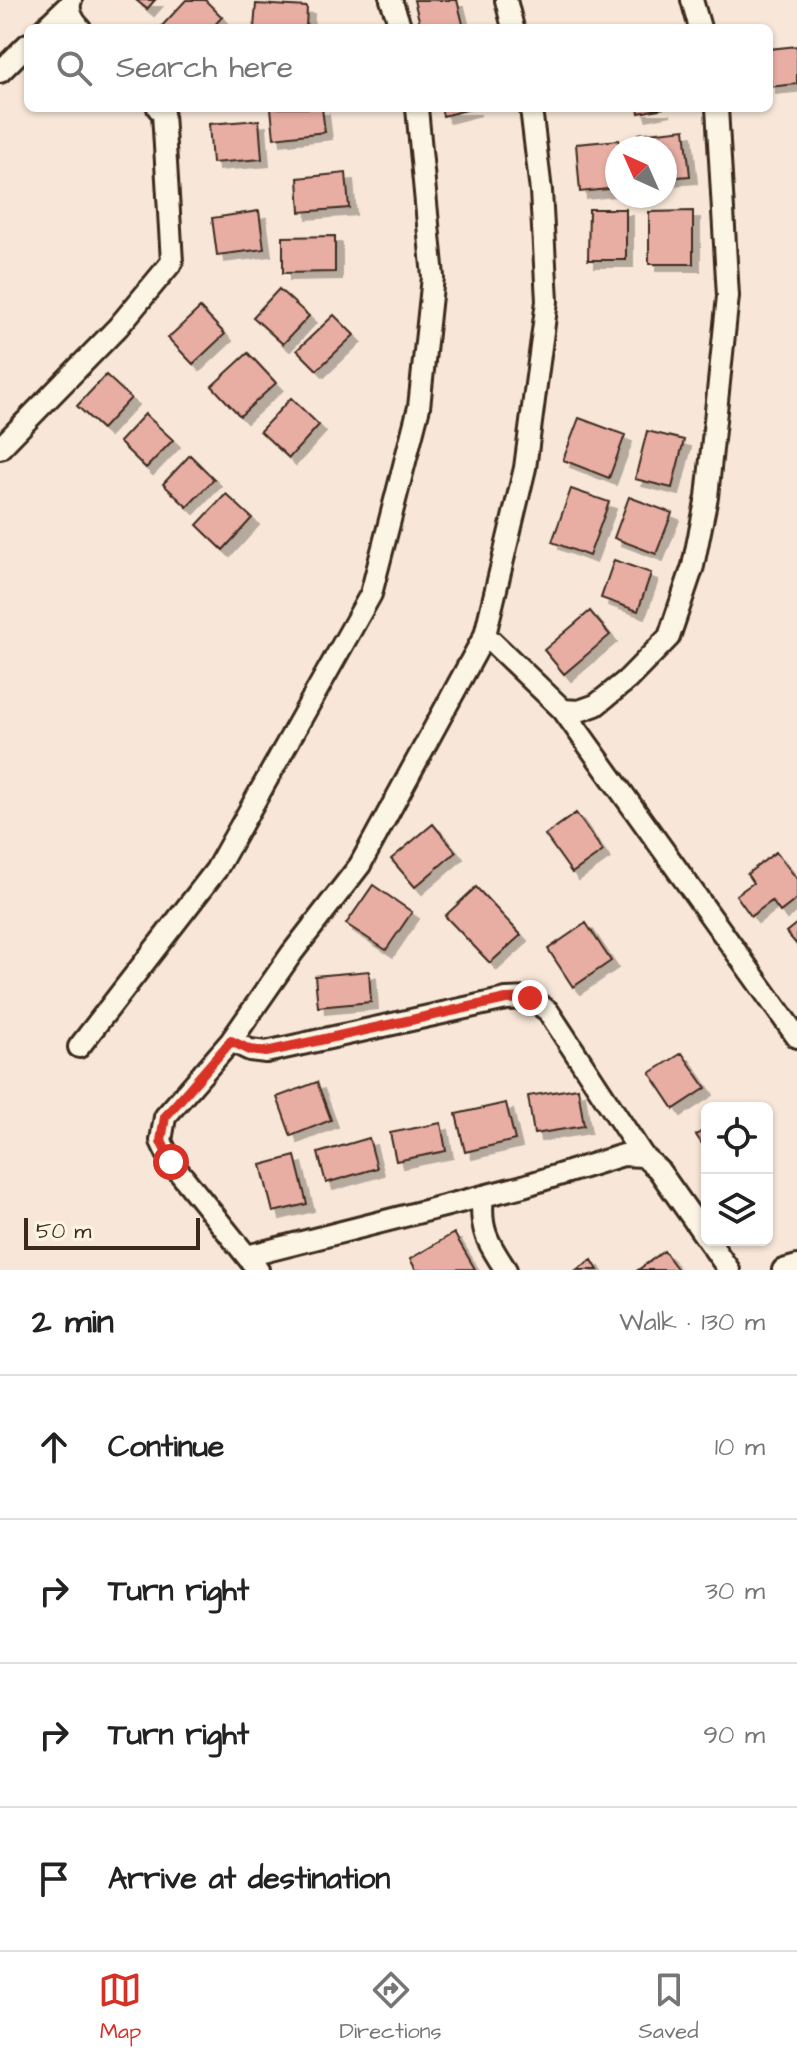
<!DOCTYPE html>
<html lang="en">
<head>
<meta charset="utf-8">
<style>
	body { margin:0; font-family:"Architects Daughter",sans-serif; background:#f6f6f6; color:#222 }
	.controls { position:absolute; right:24px; bottom:24px; display:grid; overflow:hidden; border-radius:12px; box-shadow:0 2px 6px #0004 }
	.controls button { width:72px; height:72px; display:grid; place-items:center; padding:0; border:0; border-bottom:2px solid #e0e0e0; background:#fff; color:#222; font:40px sans-serif }
	.compass { position:absolute; left:605px; top:136px; width:72px; height:72px; border-radius:50%; background:#fff; box-shadow:0 2px 6px #0004; rotate:315deg }
	.scale { position:absolute; left:24px; bottom:20px; width:176px; box-sizing:border-box; padding-left:8px; border:4px solid #3b2a1e; border-top:0; font-size:22px; line-height:28px; white-space:nowrap; color:#3b2a1e; -webkit-text-stroke:6px #fcf5e5; paint-order:stroke }
	.stop { position:absolute; width:24px; height:24px; margin:-18px; border:6px solid #d93025; border-radius:50%; background:#fff }
	.stop.end { background:#d93025; border-color:#fff; box-shadow:0 2px 8px #0008 }
	.list { margin:0; padding:0; list-style:none }
	h2 { display:flex; justify-content:space-between; align-items:center; height:104px; margin:0; padding:0 32px; font-size:34px }
	h2 small { font-size:26px; font-weight:400; color:#767676 }
	.list li { display:grid; grid-template-columns:52px 1fr auto; gap:24px; align-items:center; box-sizing:border-box; height:144px; padding:0 32px; border-top:2px solid #e0e0e0 }
	.list b { display:block; font-size:30px; white-space:nowrap }
	.list em { font-size:26px; font-style:normal; color:#767676 }
	.icon { flex:none; width:44px; height:44px; fill:none; stroke:currentColor; stroke-width:2; stroke-linecap:round; stroke-linejoin:round }
	.map { position:relative; flex:none; width:797px; height:1270px; overflow:hidden }
	.search { position:absolute; background:#fff; box-shadow:0 2px 6px #0004; left:24px; right:24px; top:24px; height:88px; display:flex; align-items:center; gap:20px; box-sizing:border-box; padding:0 28px; border-radius:12px; color:#767676; font-size:30px }
	.sheet { height:680px; background:#fff }
	nav { display:flex; justify-content:space-around; align-items:center; box-sizing:border-box; height:112px; border-top:2px solid #e0e0e0; background:#fff; font-size:22px; color:#767676 }
	nav a { display:grid; justify-items:center; gap:4px }
	nav .on { color:#d93025 }
	.map>svg:first-child { display:block }
	.building { fill:#e8aea4; stroke:#3b2a1e; stroke-width:2; filter:url(#shadow) }
	.lines { fill:none; stroke-linecap:round; stroke-linejoin:round }
	.minor-casing { stroke:#3b2a1e; stroke-width:26 }
	.minor { stroke:#fcf5e5; stroke-width:20 }
	.route { stroke:#d93025; stroke-width:10 }
</style>
</head>
<body>
<div class="map">
<svg width="797" height="1270" viewBox="0 0 797 1270">
	<defs>
		<filter id="shadow"><feDropShadow dx="7" dy="7" stdDeviation="0" flood-color="#0004"/></filter>
	</defs>
	<rect width="100%" height="100%" fill="#f8e7d8"/>
	<filter id="ink" filterUnits="userSpaceOnUse"><feTurbulence type="fractalNoise" baseFrequency=".0125" numOctaves="2"/><feDisplacementMap in="SourceGraphic" scale="16" xChannelSelector="R" yChannelSelector="G"/><feConvolveMatrix kernelMatrix="1 2 1 2 8 2 1 2 1" color-interpolation-filters="sRGB"/></filter>
	<g filter="url(#ink)">
		<path class="building" d="M 136,0 L 155,0 L 147,9 Z
			M 186,0 L 205,0 L 222,17 L 212,28 L 160,28 Z
			M 414,0 L 457,0 L 464,28 L 421,28 Z
			M 256,4 L 307,7 L 306,28 L 254,28 Z
			M 797,46 L 797,84 L 769,87 L 769,49 Z
			M 271,108 L 322,108 L 325,132 L 274,138 Z
			M 441,108 L 474,108 L 443,116 Z
			M 638,108 L 664,108 L 639,113 Z
			M 259,120 L 262,159 L 212,163 L 209,124 Z
			M 685,129 L 690,176 L 665,178 L 665,148 L 640,148 L 639,134 Z
			M 619,140 L 617,188 L 580,192 L 576,144 Z
			M 346,173 L 349,208 L 300,212 L 298,178 Z
			M 589,209 L 626,209 L 626,260 L 588,260 Z
			M 259,211 L 264,249 L 217,255 L 212,218 Z
			M 693,211 L 693,264 L 649,264 L 649,212 Z
			M 335,236 L 335,272 L 283,273 L 283,237 Z
			M 279,289 L 309,316 L 283,344 L 253,317 Z
			M 200,308 L 225,334 L 193,364 L 168,338 Z
			M 334,315 L 354,335 L 317,370 L 297,350 Z
			M 248,353 L 276,383 L 240,416 L 212,386 Z
			M 106,375 L 131,398 L 102,429 L 77,406 Z
			M 291,398 L 319,425 L 289,458 L 260,431 Z
			M 145,414 L 173,440 L 146,468 L 119,442 Z
			M 579,418 L 625,435 L 609,478 L 563,460 Z
			M 647,431 L 684,440 L 672,488 L 635,479 Z
			M 190,455 L 214,479 L 187,507 L 163,484 Z
			M 571,489 L 609,502 L 589,556 L 552,542 Z
			M 226,494 L 252,518 L 223,550 L 197,525 Z
			M 629,497 L 672,513 L 656,554 L 614,538 Z
			M 614,560 L 651,573 L 638,611 L 601,598 Z
			M 590,611 L 610,635 L 564,674 L 544,650 Z
			M 576,813 L 603,851 L 572,873 L 545,835 Z
			M 433,824 L 456,852 L 415,887 L 391,859 Z
			M 776,852 L 797,879 L 797,899 L 780,912 L 772,901 L 751,916 L 736,895 L 753,883 L 747,874 Z
			M 373,885 L 412,912 L 386,950 L 346,924 Z
			M 476,887 L 521,935 L 490,963 L 445,916 Z
			M 586,923 L 611,961 L 573,987 L 548,949 Z
			M 797,923 L 797,945 L 786,932 Z
			M 369,971 L 371,1002 L 318,1007 L 315,976 Z
			M 682,1053 L 706,1088 L 674,1109 L 650,1073 Z
			M 317,1082 L 331,1120 L 291,1136 L 277,1097 Z
			M 578,1088 L 584,1126 L 534,1134 L 528,1096 Z
			M 506,1103 L 515,1140 L 465,1152 L 456,1114 Z
			M 441,1123 L 446,1151 L 396,1161 L 390,1133 Z
			M 707,1128 L 707,1151 L 696,1135 Z
			M 369,1138 L 377,1168 L 326,1183 L 318,1153 Z
			M 295,1156 L 307,1204 L 273,1212 L 261,1165 Z
			M 454,1233 L 475,1269 L 416,1270 L 410,1259 Z
			M 664,1251 L 678,1270 L 638,1270 Z
			M 592,1260 L 598,1270 L 576,1270 Z"/>
		<g class="lines">
			<defs>
				<path id="minor" d="M 71,0 C 67,10 73,21 80,28
					M 391,0 L 401,28
					M 506,0 L 513,28
					M 692,0 L 700,28
					M 45,28 L 69,5
					M 0,72 L 28,44
					M 0,448 L 118,327 L 172,262 L 163,113 L 158,108
					M 485,635 L 563,710 L 579,711 L 596,705 L 627,680 L 669,637 L 693,566 L 707,497 L 728,296 L 717,108
					M 563,710 L 797,1037
					M 231,1041 L 250,1050 L 266,1052 L 506,999 L 530,998 L 548,1011 L 643,1156
					M 79,1047 L 216,870 L 371,594 L 419,407 L 433,277 L 417,108
					M 483,1196 C 479,1229 488,1243 506,1270
					M 247,1256 L 523,1186 L 623,1155 L 643,1156 L 658,1169 L 729,1270
					M 258,1270 L 171,1162 L 161,1141 L 165,1117 L 231,1041 L 292,953 L 360,865 L 485,635 L 525,468 L 547,301 L 541,191 L 531,108
					M 783,1270 L 797,1266"/>
			</defs>
			<use href="#minor" class="minor-casing"/>
			<use href="#minor" class="minor"/>
		</g>
	</g>
	<g class="lines" filter="url(#ink)">
		<path class="route" d="M 171,1162 L 161,1141 L 165,1117 L 231,1041 L 250,1050 L 266,1052 L 506,999 L 530,998"/>
	</g>
</svg>
<div class="controls">
<button><svg class="icon" aria-label="locate" viewBox="0 0 24 24"><circle cx="12" cy="12" r="6"/><path d="M12 2v4M12 18v4M2 12h4M18 12h4"/></svg></button>
<button><svg class="icon" aria-label="layers" viewBox="0 0 24 24"><path d="M12 4l9 5-9 5-9-5zM3 14l9 5 9-5"/></svg></button>
</div>
<svg class="compass" viewBox="-18 -18 36 36"><path d="M0-13l5 13h-10z" fill="#e53935"/><path d="M0 13l5-13h-10z" fill="#767676"/></svg>
<div class="scale">50 m</div>
<div class="stop" style="left:171px;top:1162px"></div>
<div class="stop end" style="left:530px;top:998px"></div>
<div class="search"><svg class="icon" aria-label="search" viewBox="0 0 24 24"><circle cx="10" cy="10" r="6"/><path d="M15 15l6 6"/></svg>Search here</div>
</div>
<section class="sheet">
<h2>2 min<small>Walk · 130 m</small></h2>
<ul class="list">
<li><svg class="icon" aria-label="ahead" viewBox="0 0 24 24"><path d="M12 20V5M6 11l6-6 6 6"/></svg><div><b>Continue</b></div><em>10 m</em></li>
<li><svg class="icon" aria-label="right" viewBox="0 0 24 24"><path d="M7 20v-9h11M14 6l5 5-5 5"/></svg><div><b>Turn right</b></div><em>30 m</em></li>
<li><svg class="icon" aria-label="right" viewBox="0 0 24 24"><path d="M7 20v-9h11M14 6l5 5-5 5"/></svg><div><b>Turn right</b></div><em>90 m</em></li>
<li><svg class="icon" aria-label="arrive" viewBox="0 0 24 24"><path d="M6 21V4h12l-3 4 3 4H6"/></svg><div><b>Arrive at destination</b></div></li>
</ul>
</section>
<nav>
<a class="on"><svg class="icon" aria-label="map" viewBox="0 0 24 24"><path d="M3 6l6-2 6 2 6-2v14l-6 2-6-2-6 2zM9 4v14M15 6v14"/></svg>Map</a>
<a><svg class="icon" aria-label="directions" viewBox="0 0 24 24"><path d="M12 3l9 9-9 9-9-9zM9 14v-3h6M13 9l2 2-2 2"/></svg>Directions</a>
<a><svg class="icon" aria-label="saved" viewBox="0 0 24 24"><path d="M7 4h10v16l-5-4-5 4z"/></svg>Saved</a>
</nav>
</body>
</html>
